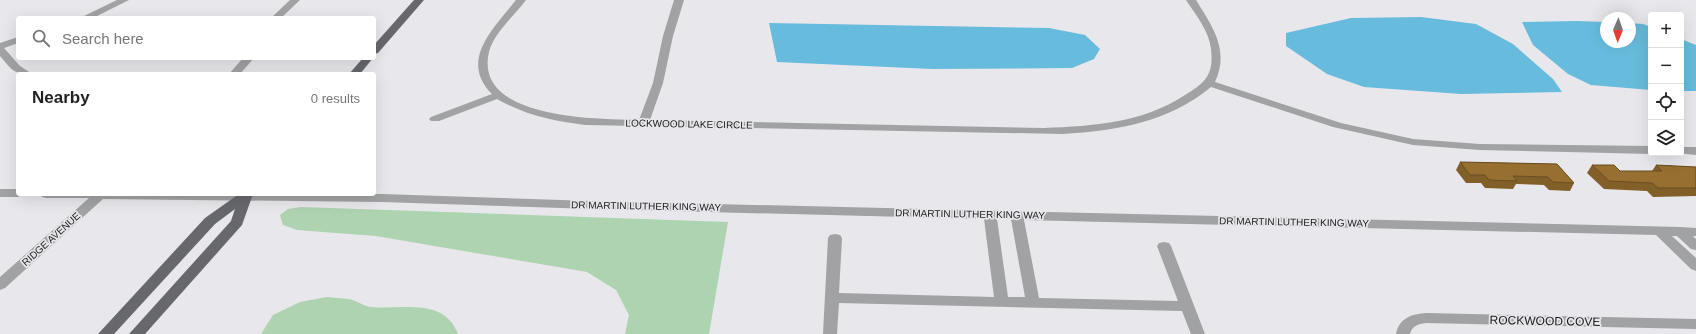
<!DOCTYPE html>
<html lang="en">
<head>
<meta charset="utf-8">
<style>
	body { margin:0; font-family:Helvetica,sans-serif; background:#f2f2f2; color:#222 }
	.controls { position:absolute; right:12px; top:12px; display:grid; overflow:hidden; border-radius:4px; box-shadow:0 4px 16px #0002 }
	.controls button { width:36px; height:36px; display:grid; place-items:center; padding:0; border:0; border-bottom:1px solid #e0e0e0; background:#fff; color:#222; font:20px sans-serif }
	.compass { position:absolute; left:1600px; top:12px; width:36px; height:36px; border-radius:50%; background:#fff; box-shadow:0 4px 16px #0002; rotate:182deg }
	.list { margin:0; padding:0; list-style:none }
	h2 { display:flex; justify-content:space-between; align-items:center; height:52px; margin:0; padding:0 16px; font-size:17px }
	h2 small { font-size:13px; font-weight:400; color:#767676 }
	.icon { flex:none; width:22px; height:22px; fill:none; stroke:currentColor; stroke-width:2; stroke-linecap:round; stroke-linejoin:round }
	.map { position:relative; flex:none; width:1696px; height:334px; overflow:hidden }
	.search { position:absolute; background:#fff; box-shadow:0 4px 16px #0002; left:16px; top:16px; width:360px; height:44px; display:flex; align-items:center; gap:10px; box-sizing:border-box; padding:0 14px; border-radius:4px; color:#767676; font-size:15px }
	.panel { position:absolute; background:#fff; box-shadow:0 4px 16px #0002; left:16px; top:72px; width:360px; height:124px; border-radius:4px }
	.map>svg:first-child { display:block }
	.green { fill:#add3b0 }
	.water { fill:#67bbdc }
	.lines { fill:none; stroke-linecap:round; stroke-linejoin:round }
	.minor { fill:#a0a2a3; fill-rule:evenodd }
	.major { fill:#66686b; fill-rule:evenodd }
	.wall { fill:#825f29 }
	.building { fill:#976f30; stroke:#6a4e22 }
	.labels { text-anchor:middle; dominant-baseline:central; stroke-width:3.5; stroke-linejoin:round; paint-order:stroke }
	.street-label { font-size:10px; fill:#171618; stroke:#e8e7eb }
	.near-street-label { font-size:12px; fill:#171618; stroke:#e8e7eb }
</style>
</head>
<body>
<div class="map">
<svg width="1696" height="334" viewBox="0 0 1696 334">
	<rect width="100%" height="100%" fill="#e8e7eb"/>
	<path class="green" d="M 301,207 L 728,222 L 709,334 L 625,334 L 629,315 L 616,290 L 587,272 L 376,236 L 297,230 L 283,225 L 280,215 L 288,209 Z
		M 327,297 C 334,298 341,298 348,299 C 356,300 363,306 371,307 C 402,310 444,297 458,334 L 261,334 L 273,315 L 300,302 Z"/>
	<path class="water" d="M 1421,17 L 1476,24 L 1513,44 L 1553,79 L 1562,92 L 1461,94 L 1364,87 L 1327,74 L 1286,46 L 1286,33 L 1351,18 Z
		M 1577,21 L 1606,22 L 1606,42 L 1630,42 L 1630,23 L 1643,24 L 1651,27 L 1651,90 L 1591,85 L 1568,74 L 1533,45 L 1522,22 Z
		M 769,23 L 1049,28 L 1085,35 L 1100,49 L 1094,59 L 1072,68 L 932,69 L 777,62 Z
		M 1681,39 L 1696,45 L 1696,91 L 1681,91 Z"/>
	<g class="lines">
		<path class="minor" d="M 117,0 L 129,0 L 93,18 L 80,18 Z
			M 290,0 L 300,0 L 281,18 L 271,18 Z
			M 516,0 L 526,0 C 514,16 494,33 489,52 C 473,120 599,119 639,120 L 653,83 L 663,36 L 674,0 L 684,0 L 673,36 L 663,83 L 650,120 L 1044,128 C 1094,126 1142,123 1185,95 C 1205,83 1214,75 1211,49 C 1209,31 1196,15 1186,0 L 1196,0 C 1212,26 1230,50 1215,82 L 1341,123 L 1413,139 L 1480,144 L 1651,146 L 1651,153 L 1653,153 L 1651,154 L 1480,150 L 1413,145 L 1333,127 L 1211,87 C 1169,122 1116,131 1063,134 L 585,125 C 554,121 525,115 497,99 L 439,121 L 431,121 L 429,119 L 431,117 L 492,94 C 458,60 495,27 516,0 Z
			M 18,37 L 18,43 L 4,48 L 20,66 L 32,74 C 13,74 12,70 0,56 L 0,43 Z
			M 243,58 L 254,58 L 240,74 L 229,74 Z
			M 1681,147 L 1696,147 L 1696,155 L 1677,153 L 1681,153 Z
			M 0,189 L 18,189 L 18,194 L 24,194 L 18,197 L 0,197 Z
			M 40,194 L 382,194 L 591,201 L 1680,227 L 1696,228 L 1696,236 L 1693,236 L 1696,239 L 1696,250 L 1691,249 L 1677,236 L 1672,236 L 1696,258 L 1696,271 L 1691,269 L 1656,235 L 1024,220 L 1039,298 L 1178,301 L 1157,246 L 1159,243 L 1164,242 L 1169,243 L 1171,246 L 1205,334 L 1191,334 L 1182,311 L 839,303 L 837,334 L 823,334 L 828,238 L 830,235 L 835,234 L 840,235 L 842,238 L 839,293 L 994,297 L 984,219 L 591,209 L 382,202 L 103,199 L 5,288 L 0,290 L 0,277 L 89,198 L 46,198 L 42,197 ZM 997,219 L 1011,219 L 1025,297 L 1008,297 Z
			M 1426,313 L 1696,319 L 1696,329 L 1426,323 C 1418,324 1412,326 1410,334 L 1396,334 C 1399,318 1412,314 1426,313 Z"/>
		<path class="major" d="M 414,0 L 424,0 L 378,53 L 374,54 L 374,45 Z
			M 363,58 L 373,58 L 360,74 L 349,74 Z
			M 239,194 L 253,194 L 242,225 L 145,334 L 129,334 L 231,221 L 235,209 L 215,224 L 114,334 L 98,334 L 205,218 Z"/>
	</g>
	<path class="wall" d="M 1460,162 L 1557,164 L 1574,183 L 1570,191 L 1549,190 L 1544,185 L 1516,184 L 1513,189 L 1485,188 L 1481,183 L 1466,183 L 1456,170 Z
		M 1592,165 L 1620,171 L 1652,171 L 1656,165 L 1696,167 L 1696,196 L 1653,197 L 1647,191 L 1604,189 L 1587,173 Z"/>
	<path class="building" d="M 1460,162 L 1557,164 L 1574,183 L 1553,182 L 1548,177 L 1513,176 L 1517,181 L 1489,180 L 1485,175 L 1470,175 Z
		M 1592,165 L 1614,165 L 1620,171 L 1662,171 L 1656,165 L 1696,167 L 1696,188 L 1658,188 L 1652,183 L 1609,181 Z"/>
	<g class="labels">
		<g class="street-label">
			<text transform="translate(689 124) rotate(1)">LOCKWOOD LAKE CIRCLE</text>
			<text transform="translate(646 206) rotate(1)">DR MARTIN LUTHER KING WAY</text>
			<text transform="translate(970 214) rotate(1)">DR MARTIN LUTHER KING WAY</text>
			<text transform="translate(1294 222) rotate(1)">DR MARTIN LUTHER KING WAY</text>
			<text transform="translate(51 239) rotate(-42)">RIDGE AVENUE</text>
		</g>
		<g class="near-street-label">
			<text transform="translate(1545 321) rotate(1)">ROCKWOOD COVE</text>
		</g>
	</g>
</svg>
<div class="controls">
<button>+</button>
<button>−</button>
<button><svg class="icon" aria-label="locate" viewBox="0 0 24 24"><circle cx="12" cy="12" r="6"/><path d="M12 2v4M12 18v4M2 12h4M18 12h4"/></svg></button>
<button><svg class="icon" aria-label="layers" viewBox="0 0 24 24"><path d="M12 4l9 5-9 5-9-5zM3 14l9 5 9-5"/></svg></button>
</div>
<svg class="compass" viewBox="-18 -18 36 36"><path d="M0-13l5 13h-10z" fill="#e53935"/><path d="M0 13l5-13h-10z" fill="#767676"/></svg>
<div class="search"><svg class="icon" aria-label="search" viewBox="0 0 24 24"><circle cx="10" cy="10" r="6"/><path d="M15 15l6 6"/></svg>Search here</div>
<section class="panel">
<h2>Nearby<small>0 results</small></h2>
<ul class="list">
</ul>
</section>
</div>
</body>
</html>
